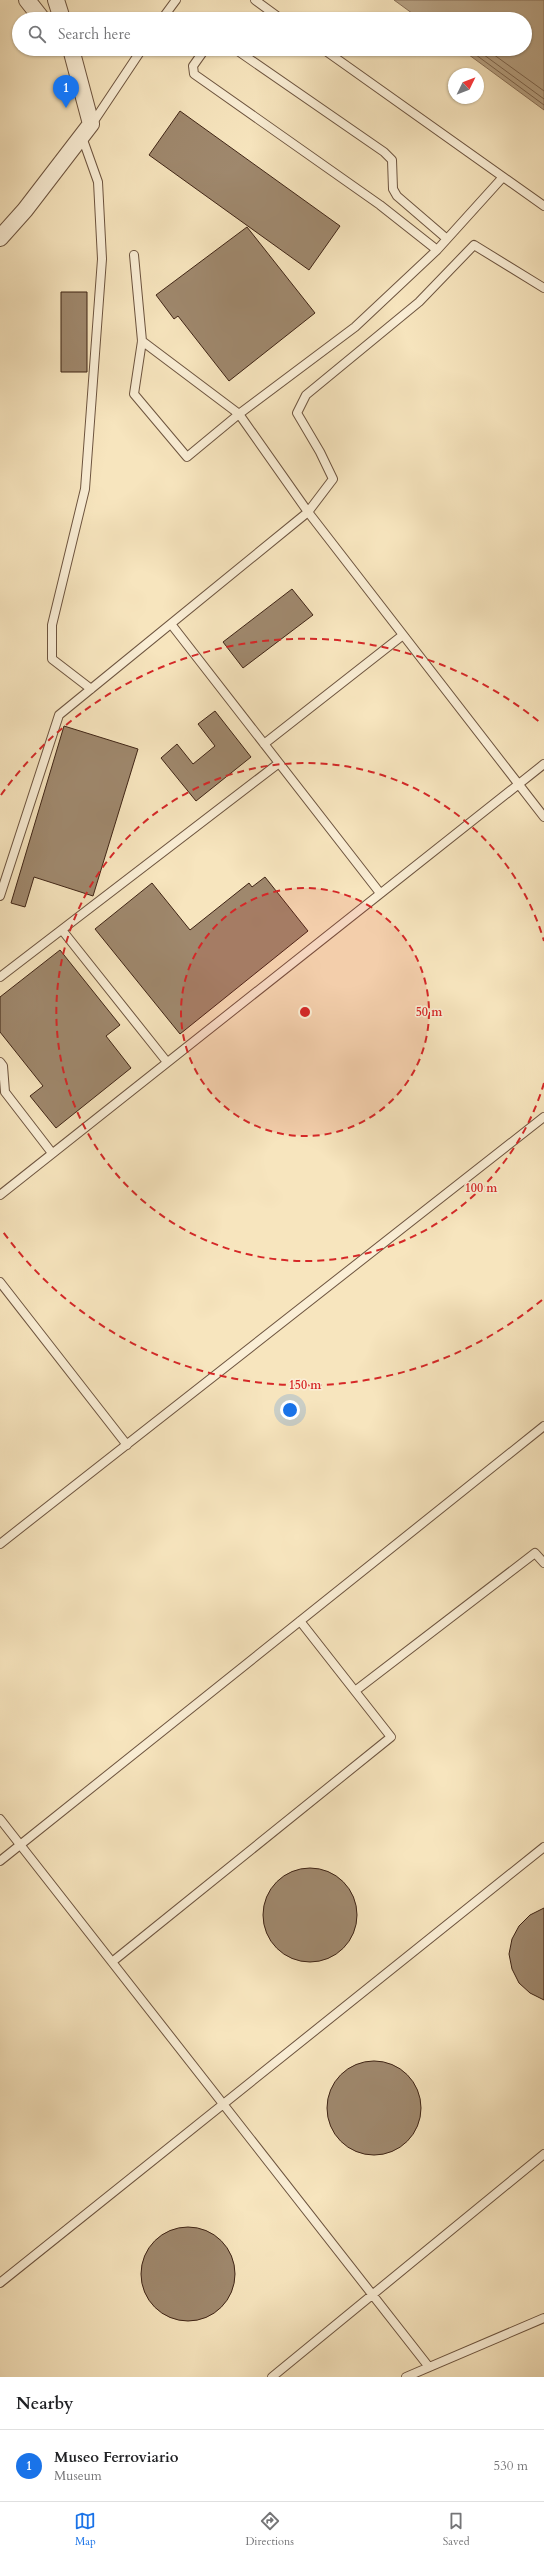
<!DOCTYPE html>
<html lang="en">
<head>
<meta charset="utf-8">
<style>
	body { margin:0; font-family:Cardo,serif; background:#f6f6f6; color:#202124 }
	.compass { position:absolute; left:448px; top:68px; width:36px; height:36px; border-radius:50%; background:#fff; box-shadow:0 1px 3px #0004; rotate:47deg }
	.you { position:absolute; left:290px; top:1410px; width:14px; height:14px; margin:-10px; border:3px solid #fff; border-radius:50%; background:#1a73e8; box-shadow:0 0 0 6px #1a73e833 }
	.badge { display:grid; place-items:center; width:26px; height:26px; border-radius:50%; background:#1a73e8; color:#fff; font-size:13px; font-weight:700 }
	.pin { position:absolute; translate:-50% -33px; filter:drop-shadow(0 1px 2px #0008) }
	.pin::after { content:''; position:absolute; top:21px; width:14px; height:12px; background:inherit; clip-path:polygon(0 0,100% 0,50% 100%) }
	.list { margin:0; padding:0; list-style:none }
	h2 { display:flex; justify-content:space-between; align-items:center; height:52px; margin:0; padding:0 16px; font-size:17px }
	h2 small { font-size:13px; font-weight:400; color:#757577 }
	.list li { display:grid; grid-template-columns:26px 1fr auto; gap:12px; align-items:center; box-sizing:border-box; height:72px; padding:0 16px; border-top:1px solid #e0e0e0 }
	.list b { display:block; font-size:15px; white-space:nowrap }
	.list p { margin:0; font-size:13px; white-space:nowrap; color:#757577 }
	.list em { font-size:13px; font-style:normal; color:#757577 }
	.icon { flex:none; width:22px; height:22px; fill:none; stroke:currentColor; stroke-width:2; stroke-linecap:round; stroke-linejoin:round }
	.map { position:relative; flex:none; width:544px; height:2377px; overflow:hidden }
	.search { position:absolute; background:#fff; box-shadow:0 1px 3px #0004; left:12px; right:12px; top:12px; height:44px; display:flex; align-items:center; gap:10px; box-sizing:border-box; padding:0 14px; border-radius:22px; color:#757577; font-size:15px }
	.sheet { height:124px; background:#fff }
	nav { display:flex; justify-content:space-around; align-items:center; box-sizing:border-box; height:56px; border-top:1px solid #e0e0e0; background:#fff; font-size:11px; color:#757577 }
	nav a { display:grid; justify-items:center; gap:2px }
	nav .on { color:#1a73e8 }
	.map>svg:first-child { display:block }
	.water { fill:#b8a385; stroke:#887058 }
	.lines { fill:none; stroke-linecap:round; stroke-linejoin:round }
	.shore { stroke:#7c644d; stroke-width:1 }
	.building { fill:#9f886d; stroke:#3f2415 }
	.lane-casing { stroke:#6d543f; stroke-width:10 }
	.street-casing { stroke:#6d543f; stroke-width:18 }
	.lane { stroke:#faeed5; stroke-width:8 }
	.street { stroke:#faeed5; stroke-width:16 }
	.ring { fill:none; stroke:#d62828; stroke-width:2; stroke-dasharray:7 5 }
	.centre { fill:#d62828; stroke:#faeed5; stroke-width:2 }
	.ring-label { font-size:12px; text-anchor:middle; font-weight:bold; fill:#d62828; stroke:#faeed5; stroke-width:3; stroke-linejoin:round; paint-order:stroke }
</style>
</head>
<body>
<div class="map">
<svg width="544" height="2377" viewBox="0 0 544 2377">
	<rect width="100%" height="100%" fill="#f7e5be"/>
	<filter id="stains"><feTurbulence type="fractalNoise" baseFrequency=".005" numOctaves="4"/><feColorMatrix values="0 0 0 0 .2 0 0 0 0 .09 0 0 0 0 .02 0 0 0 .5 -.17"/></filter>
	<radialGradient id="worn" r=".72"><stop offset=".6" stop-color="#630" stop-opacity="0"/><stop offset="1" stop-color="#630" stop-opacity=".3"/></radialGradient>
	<path class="water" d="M 394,0 L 544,0 L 544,110 L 461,49 L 525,49 L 525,19 L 420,19 Z"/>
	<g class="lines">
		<path class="shore" d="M 468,49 L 544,105
			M 476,49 L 544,99
			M 486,49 L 544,91"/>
	</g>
	<path class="building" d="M 180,111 L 340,226 L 309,270 L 149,155 Z
		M 247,227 L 315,313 L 229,381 L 178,316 L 174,319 L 156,295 Z
		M 61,292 L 87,292 L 87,372 L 61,372 Z
		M 292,589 L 313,615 L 243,668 L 223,642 Z
		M 215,711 L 251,757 L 196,801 L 161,758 L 177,744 L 193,764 L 215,746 L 198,724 Z
		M 64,726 L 138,749 L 93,896 L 34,877 L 25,907 L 11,903 Z
		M 265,877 L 308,931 L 180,1034 L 95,929 L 152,883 L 190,930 L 249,883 L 252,887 Z
		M 60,950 L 120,1025 L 106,1036 L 131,1068 L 56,1128 L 30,1096 L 43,1086 L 0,1032 L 0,997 Z
		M263 1915a47 47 0 1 1 94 0a47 47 0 1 1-94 0Z
		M 544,1908 L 544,2000 L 530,1993 L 519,1983 L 512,1969 L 509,1954 L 512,1939 L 519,1926 L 530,1915 Z
		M327 2108a47 47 0 1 1 94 0a47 47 0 1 1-94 0Z
		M141 2274a47 47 0 1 1 94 0a47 47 0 1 1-94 0Z"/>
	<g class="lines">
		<defs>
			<path id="lane" d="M 255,0 L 281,19
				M 162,19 L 176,0
				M 205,49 L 193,66 L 194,74 L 380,205 L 437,250
				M 235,49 L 384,152 L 392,160 L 393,189 L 397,196 L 447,239
				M 323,49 L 544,206
				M 92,124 L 142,49
				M 82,137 L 98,182 L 102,259 L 85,489 L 52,625 L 52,659 L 91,689
				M 503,177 L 437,250 L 355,327 L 239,414 L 308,512 L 544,817
				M 134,255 L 142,341 L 134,394 L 187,457 L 239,414 L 142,341
				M 171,624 L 380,893
				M 264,744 L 403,635
				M 0,896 L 59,715 L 308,512 L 333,479 L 320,452 L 297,413 L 306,395 L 419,302 L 474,245 L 544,288
				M 62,930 L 167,1062
				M 0,977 L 279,763
				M 0,1062 L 3,1066 L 5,1092 L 52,1153
				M 0,1195 L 544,764
				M 0,1282 L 127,1445
				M 0,1544 L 544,1117
				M 355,1691 L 535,1553 L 544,1563
				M 0,1819 L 429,2367
				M 0,1861 L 544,1426
				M 112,1962 L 391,1737 L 300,1621
				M 0,2283 L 544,1847
				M 272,2377 L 544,2154
				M 406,2377 L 544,2318"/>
			<path id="street" d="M 27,0 L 42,19
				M 56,0 L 62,19
				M 0,238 L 25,210 L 91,124 L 71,49"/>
		</defs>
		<use href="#lane" class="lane-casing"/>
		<use href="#street" class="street-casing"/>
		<use href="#lane" class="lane"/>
		<use href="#street" class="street"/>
	</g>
	<circle cx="305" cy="1012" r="124" fill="#d62828" fill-opacity=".12"/>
	<g class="ring">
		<circle cx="305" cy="1012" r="124"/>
		<path d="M544 1083A249 249 0 1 1 544 941"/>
		<path d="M542 1300A373 373 0 0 1 1 1229M1 795A373 373 0 0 1 542 724"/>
	</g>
	<circle cx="305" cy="1012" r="6" class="centre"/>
	<g class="ring-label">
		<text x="429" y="1016">50 m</text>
		<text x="481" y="1192">100 m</text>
		<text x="305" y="1389">150 m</text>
	</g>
	<rect width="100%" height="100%" filter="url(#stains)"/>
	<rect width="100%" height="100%" fill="url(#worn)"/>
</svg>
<svg class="compass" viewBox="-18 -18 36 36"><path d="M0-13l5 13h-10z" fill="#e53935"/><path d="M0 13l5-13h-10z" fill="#757577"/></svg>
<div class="you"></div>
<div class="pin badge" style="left:66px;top:108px">1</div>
<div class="search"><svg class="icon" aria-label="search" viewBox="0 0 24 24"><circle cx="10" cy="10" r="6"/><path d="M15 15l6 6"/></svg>Search here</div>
</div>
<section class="sheet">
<h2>Nearby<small></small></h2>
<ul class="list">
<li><span class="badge">1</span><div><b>Museo Ferroviario</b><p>Museum</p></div><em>530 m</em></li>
</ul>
</section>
<nav>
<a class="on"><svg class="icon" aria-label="map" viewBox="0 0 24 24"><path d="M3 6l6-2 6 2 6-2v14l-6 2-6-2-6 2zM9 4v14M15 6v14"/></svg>Map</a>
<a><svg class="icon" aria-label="directions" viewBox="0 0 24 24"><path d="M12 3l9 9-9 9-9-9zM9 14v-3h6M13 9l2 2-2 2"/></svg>Directions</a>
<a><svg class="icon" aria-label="saved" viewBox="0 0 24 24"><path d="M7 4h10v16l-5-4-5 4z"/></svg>Saved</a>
</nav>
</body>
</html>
